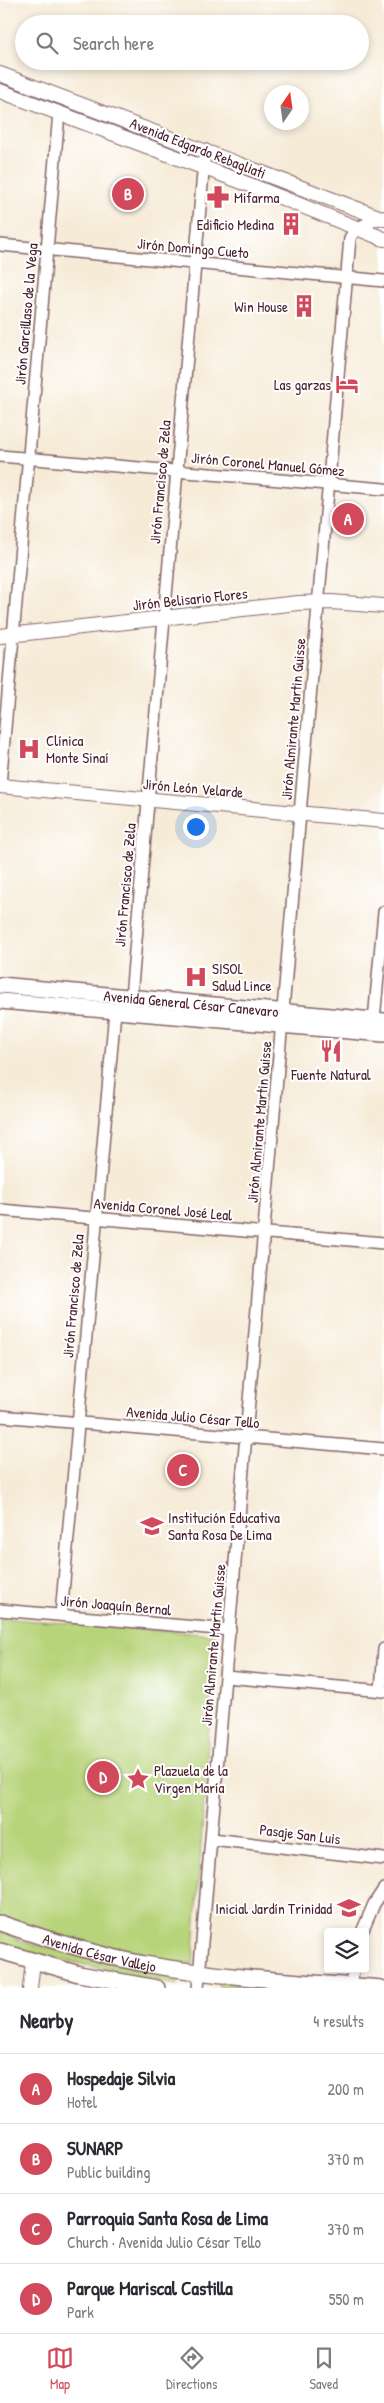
<!DOCTYPE html>
<html lang="en">
<head>
<meta charset="utf-8">
<style>
	body { margin:0; font-family:"Patrick Hand",sans-serif; background:#f7f7f7; color:#2b2b33 }
	.controls { position:absolute; right:15px; bottom:15px; display:grid; overflow:hidden; border-radius:5px; box-shadow:0 2px 8px #0003 }
	.controls button { width:45px; height:45px; display:grid; place-items:center; padding:0; border:0; border-bottom:1px solid #e1e1e2; background:#fff; color:#2b2b33; font:25px sans-serif }
	.compass { position:absolute; left:264px; top:85px; width:45px; height:45px; border-radius:50%; background:#fff; box-shadow:0 2px 8px #0003; rotate:13deg }
	.you { position:absolute; left:195px; top:826px; width:18px; height:18px; margin:-12px; border:4px solid #fff; border-radius:50%; background:#1a73e8; box-shadow:0 0 0 8px #1a73e833 }
	.badge { display:grid; place-items:center; width:32px; height:32px; border-radius:50%; background:#d1495b; color:#fff; font-size:16px; font-weight:700 }
	.pin { position:absolute; translate:-50% -50%; border:2px solid #fff; box-shadow:0 1px 5px #0006 }
	.list { margin:0; padding:0; list-style:none }
	h2 { display:flex; justify-content:space-between; align-items:center; height:65px; margin:0; padding:0 20px; font-size:21px }
	h2 small { font-size:16px; font-weight:400; color:#7c7c81 }
	.list li { display:grid; grid-template-columns:32px 1fr auto; gap:15px; align-items:center; box-sizing:border-box; height:70px; padding:0 20px; border-top:1px solid #e1e1e2 }
	.list b { display:block; font-size:19px; white-space:nowrap }
	.list p { margin:0; font-size:16px; white-space:nowrap; color:#7c7c81 }
	.list em { font-size:16px; font-style:normal; color:#7c7c81 }
	.icon { flex:none; width:28px; height:28px; fill:none; stroke:currentColor; stroke-width:2; stroke-linecap:round; stroke-linejoin:round }
	.map { position:relative; flex:none; width:384px; height:1988px; overflow:hidden }
	.search { position:absolute; background:#fff; box-shadow:0 2px 8px #0003; left:15px; right:15px; top:15px; height:55px; display:flex; align-items:center; gap:12px; box-sizing:border-box; padding:0 18px; border-radius:28px; color:#7c7c81; font-size:19px }
	.sheet { height:345px; background:#fff }
	nav { display:flex; justify-content:space-around; align-items:center; box-sizing:border-box; height:70px; border-top:1px solid #e1e1e2; background:#fff; font-size:14px; color:#7c7c81 }
	nav a { display:grid; justify-items:center; gap:2px }
	nav .on { color:#d1495b }
	.map>svg:first-child { display:block }
	.green { fill:#b8d47a; stroke:#817a52 }
	.lines { fill:none; stroke-linecap:round; stroke-linejoin:round }
	.minor-casing { stroke:#866667; stroke-width:14 }
	.tertiary-casing { stroke:#866667; stroke-width:16 }
	.secondary-casing { stroke:#866667; stroke-width:18 }
	.minor { stroke:#fff; stroke-width:11 }
	.tertiary { stroke:#fff; stroke-width:14 }
	.secondary { stroke:#fff; stroke-width:15 }
	.labels { text-anchor:middle; dominant-baseline:central; stroke-width:4; stroke-linejoin:round; paint-order:stroke }
	.street-label { font-size:15px; fill:#4a1f2b; stroke:#fff }
	.poi-label { font-size:15px; fill:#4a1f2b; stroke:#fff; text-anchor:start }
</style>
</head>
<body>
<div class="map">
<svg width="384" height="1988" viewBox="0 0 384 1988">
	<rect width="100%" height="100%" fill="#fff"/>
	<filter id="ink" filterUnits="userSpaceOnUse"><feTurbulence type="fractalNoise" baseFrequency=".02" numOctaves="2"/><feDisplacementMap in="SourceGraphic" scale="10" xChannelSelector="R" yChannelSelector="G"/><feConvolveMatrix kernelMatrix="1 2 1 2 8 2 1 2 1" color-interpolation-filters="sRGB"/></filter>
	<filter id="wash" filterUnits="userSpaceOnUse"><feTurbulence type="fractalNoise" baseFrequency=".0096" numOctaves="4" result="noise"/><feDisplacementMap in="SourceGraphic" scale="20" xChannelSelector="R" yChannelSelector="G"/><feGaussianBlur stdDeviation="1.12" result="paint"/><feColorMatrix in="noise" values="0 0 0 0 0 0 0 0 0 0 0 0 0 0 0 0 0 1.4 0 .05"/><feComposite in="paint" operator="in"/></filter>
	<g filter="url(#wash)">
		<rect width="100%" height="100%" fill="#f6ebd7"/>
		<path class="green" d="M 0,1618 L 215,1635 L 193,1965 L 67,1942 L 0,1918 Z
			M 0,1930 L 23,1942 L 179,1979 L 177,1985 L 0,1946 Z
			M 219,1982 L 285,1988 L 219,1988 Z"/>
	</g>
	<g filter="url(#ink)">
		<g class="lines">
			<defs>
				<path id="minor" d="M 0,245 L 384,281
					M 0,456 L 384,489
					M 0,785 L 59,113
					M 374,1020 L 384,912
					M 0,1210 L 384,1243
					M 0,1416 L 384,1449
					M 0,1610 L 230,1630
					M 61,1615 L 115,1011 L 131,997 L 205,150
					M 226,1677 L 384,1691
					M 381,1691 L 384,1649
					M 212,1839 L 384,1859
					M 362,1932 L 374,1904 L 384,1889
					M 198,1988 L 350,238 L 356,228 L 381,218
					M 351,1988 L 353,1969"/>
				<path id="tertiary" d="M 0,74 L 384,219
					M 0,91 L 250,185 L 384,239
					M 0,636 L 298,603 L 331,602 L 384,606
					M 0,786 L 384,821
					M 30,1988 L 33,1961"/>
				<g id="secondary">
					<path id="s1" d="M 0,985 L 384,1021"/>
					<path d="M 0,1001 L 384,1034"/>
					<path id="s2" d="M 0,1923 C 49,1940 99,1956 150,1965 C 226,1978 304,1982 381,1988"/>
					<path d="M 0,1951 L 79,1974 L 157,1988"/>
				</g>
			</defs>
			<use href="#minor" class="minor-casing"/>
			<use href="#tertiary" class="tertiary-casing"/>
			<use href="#secondary" class="secondary-casing"/>
			<use href="#minor" class="minor"/>
			<use href="#tertiary" class="tertiary"/>
			<use href="#secondary" class="secondary"/>
		</g>
	</g>
	<defs>
		<symbol id="pharmacy-bare" viewBox="-9 -9 18 18"><path d="M-2-6h4v4h4v4h-4v4h-4v-4h-4v-4h4Z" fill="#d1495b" stroke="#fff" stroke-width="2.5" paint-order="stroke"/></symbol>
		<symbol id="building-bare" viewBox="-9 -9 18 18"><path d="M-4-6H4V6H1V3H-1V6H-4ZM-2.5-4.3h1.7v1.8h-1.7ZM.8-4.3h1.7v1.8H.8ZM-2.5-1h1.7V.8h-1.7ZM.8-1h1.7V.8H.8Z" fill="#d1495b" stroke="#fff" stroke-width="2.5" paint-order="stroke"/></symbol>
		<symbol id="hotel-bare" viewBox="-9 -9 18 18"><path d="M-6-4.5h1.5V1H6V5H4.5V3h-9V5H-6ZM-4 0a1.8 1.8 0 1 1 3.6 0ZM.5 0V-2.5h3Q6-2.5 6 0Z" fill="#d1495b" stroke="#fff" stroke-width="2.5" paint-order="stroke"/></symbol>
		<symbol id="hospital-bare" viewBox="-9 -9 18 18"><path d="M-5-5h3v3.5h4V-5h3V5h-3V1.5h-4V5h-3Z" fill="#d1495b" stroke="#fff" stroke-width="2.5" paint-order="stroke"/></symbol>
		<symbol id="restaurant-bare" viewBox="-9 -9 18 18"><path d="M-5-6h1v4h1v-4h1v4h1v-4h1v5L-1.5 .5V6h-2V.5L-5-1ZM5-6V6H3V1.5H1.5Q1.5-4 5-6Z" fill="#d1495b" stroke="#fff" stroke-width="2.5" paint-order="stroke"/></symbol>
		<symbol id="school-bare" viewBox="-9 -9 18 18"><path d="M0-5L7-2L0 1L-7-2ZM-4 1L0 2.5L4 1V4Q0 6-4 4Z" fill="#d1495b" stroke="#fff" stroke-width="2.5" paint-order="stroke"/></symbol>
		<symbol id="sight-bare" viewBox="-9 -9 18 18"><path d="M0-6L1.8-2.2L6-1.7L2.9 1.2L3.7 5.4L0 3.3L-3.7 5.4L-2.9 1.2L-6-1.7L-1.8-2.2Z" fill="#d1495b" stroke="#fff" stroke-width="2.5" paint-order="stroke"/></symbol>
	</defs>
	<g fill-rule="evenodd">
		<use href="#pharmacy-bare" x="202" y="181" width="32" height="32"/>
		<use href="#building-bare" x="275" y="208" width="32" height="32"/>
		<use href="#building-bare" x="288" y="290" width="32" height="32"/>
		<use href="#hotel-bare" x="331" y="368" width="32" height="32"/>
		<use href="#hospital-bare" x="13" y="733" width="32" height="32"/>
		<use href="#hospital-bare" x="180" y="961" width="32" height="32"/>
		<use href="#restaurant-bare" x="315" y="1035" width="32" height="32"/>
		<use href="#school-bare" x="136" y="1510" width="32" height="32"/>
		<use href="#sight-bare" x="122" y="1763" width="32" height="32"/>
		<use href="#school-bare" x="333" y="1892" width="32" height="32"/>
	</g>
	<g class="labels">
		<g class="street-label">
			<text transform="translate(198 148) rotate(21)">Avenida Edgardo Rebagliati</text>
			<text transform="translate(193 248) rotate(5)">Jirón Domingo Cueto</text>
			<text transform="translate(26 314) rotate(-85)">Jirón Garcillaso de la Vega</text>
			<text transform="translate(268 464) rotate(5)">Jirón Coronel Manuel Gómez</text>
			<text transform="translate(160 482) rotate(-85)">Jirón Francisco de Zela</text>
			<text transform="translate(190 599) rotate(-6)">Jirón Belisario Flores</text>
			<text transform="translate(293 719) rotate(-85)">Jirón Almirante Martin Guisse</text>
			<text transform="translate(193 788) rotate(5)">Jirón León Velarde</text>
			<text transform="translate(125 885) rotate(-85)">Jirón Francisco de Zela</text>
			<text stroke="none"><textPath href="#s1" startOffset="192">Avenida General César Canevaro</textPath></text>
			<text transform="translate(259 1122) rotate(-85)">Jirón Almirante Martin Guisse</text>
			<text transform="translate(163 1209) rotate(5)">Avenida Coronel José Leal</text>
			<text transform="translate(73 1296) rotate(-85)">Jirón Francisco de Zela</text>
			<text transform="translate(193 1417) rotate(5)">Avenida Julio César Tello</text>
			<text transform="translate(116 1605) rotate(5)">Jirón Joaquín Bernal</text>
			<text transform="translate(213 1645) rotate(-85)">Jirón Almirante Martin Guisse</text>
			<text transform="translate(300 1834) rotate(7)">Pasaje San Luis</text>
			<text stroke="none"><textPath href="#s2" startOffset="104">Avenida César Vallejo</textPath></text>
		</g>
		<g class="poi-label">
			<text x="234" y="197">Mifarma</text>
			<text x="274" y="224" text-anchor="end">Edificio Medina</text>
			<text x="288" y="306" text-anchor="end">Win House</text>
			<text x="331" y="384" text-anchor="end">Las garzas</text>
			<text x="46" y="740">Clínica<tspan x="46" dy="17">Monte Sinaí</tspan></text>
			<text x="212" y="968">SISOL<tspan x="212" dy="17">Salud Lince</tspan></text>
			<text x="331" y="1074" text-anchor="middle">Fuente Natural</text>
			<text x="168" y="1517">Institución Educativa<tspan x="168" dy="17">Santa Rosa De Lima</tspan></text>
			<text x="154" y="1770">Plazuela de la<tspan x="154" dy="17">Virgen María</tspan></text>
			<text x="332" y="1908" text-anchor="end">Inicial Jardín Trinidad</text>
		</g>
	</g>
</svg>
<div class="controls">
<button><svg class="icon" aria-label="layers" viewBox="0 0 24 24"><path d="M12 4l9 5-9 5-9-5zM3 14l9 5 9-5"/></svg></button>
</div>
<svg class="compass" viewBox="-18 -18 36 36"><path d="M0-13l5 13h-10z" fill="#e53935"/><path d="M0 13l5-13h-10z" fill="#7c7c81"/></svg>
<div class="you"></div>
<div class="pin badge" style="left:348px;top:519px">A</div>
<div class="pin badge" style="left:128px;top:194px">B</div>
<div class="pin badge" style="left:183px;top:1470px">C</div>
<div class="pin badge" style="left:103px;top:1777px">D</div>
<div class="search"><svg class="icon" aria-label="search" viewBox="0 0 24 24"><circle cx="10" cy="10" r="6"/><path d="M15 15l6 6"/></svg>Search here</div>
</div>
<section class="sheet">
<h2>Nearby<small>4 results</small></h2>
<ul class="list">
<li><span class="badge">A</span><div><b>Hospedaje Silvia</b><p>Hotel</p></div><em>200 m</em></li>
<li><span class="badge">B</span><div><b>SUNARP</b><p>Public building</p></div><em>370 m</em></li>
<li><span class="badge">C</span><div><b>Parroquia Santa Rosa de Lima</b><p>Church · Avenida Julio César Tello</p></div><em>370 m</em></li>
<li><span class="badge">D</span><div><b>Parque Mariscal Castilla</b><p>Park</p></div><em>550 m</em></li>
</ul>
</section>
<nav>
<a class="on"><svg class="icon" aria-label="map" viewBox="0 0 24 24"><path d="M3 6l6-2 6 2 6-2v14l-6 2-6-2-6 2zM9 4v14M15 6v14"/></svg>Map</a>
<a><svg class="icon" aria-label="directions" viewBox="0 0 24 24"><path d="M12 3l9 9-9 9-9-9zM9 14v-3h6M13 9l2 2-2 2"/></svg>Directions</a>
<a><svg class="icon" aria-label="saved" viewBox="0 0 24 24"><path d="M7 4h10v16l-5-4-5 4z"/></svg>Saved</a>
</nav>
</body>
</html>
